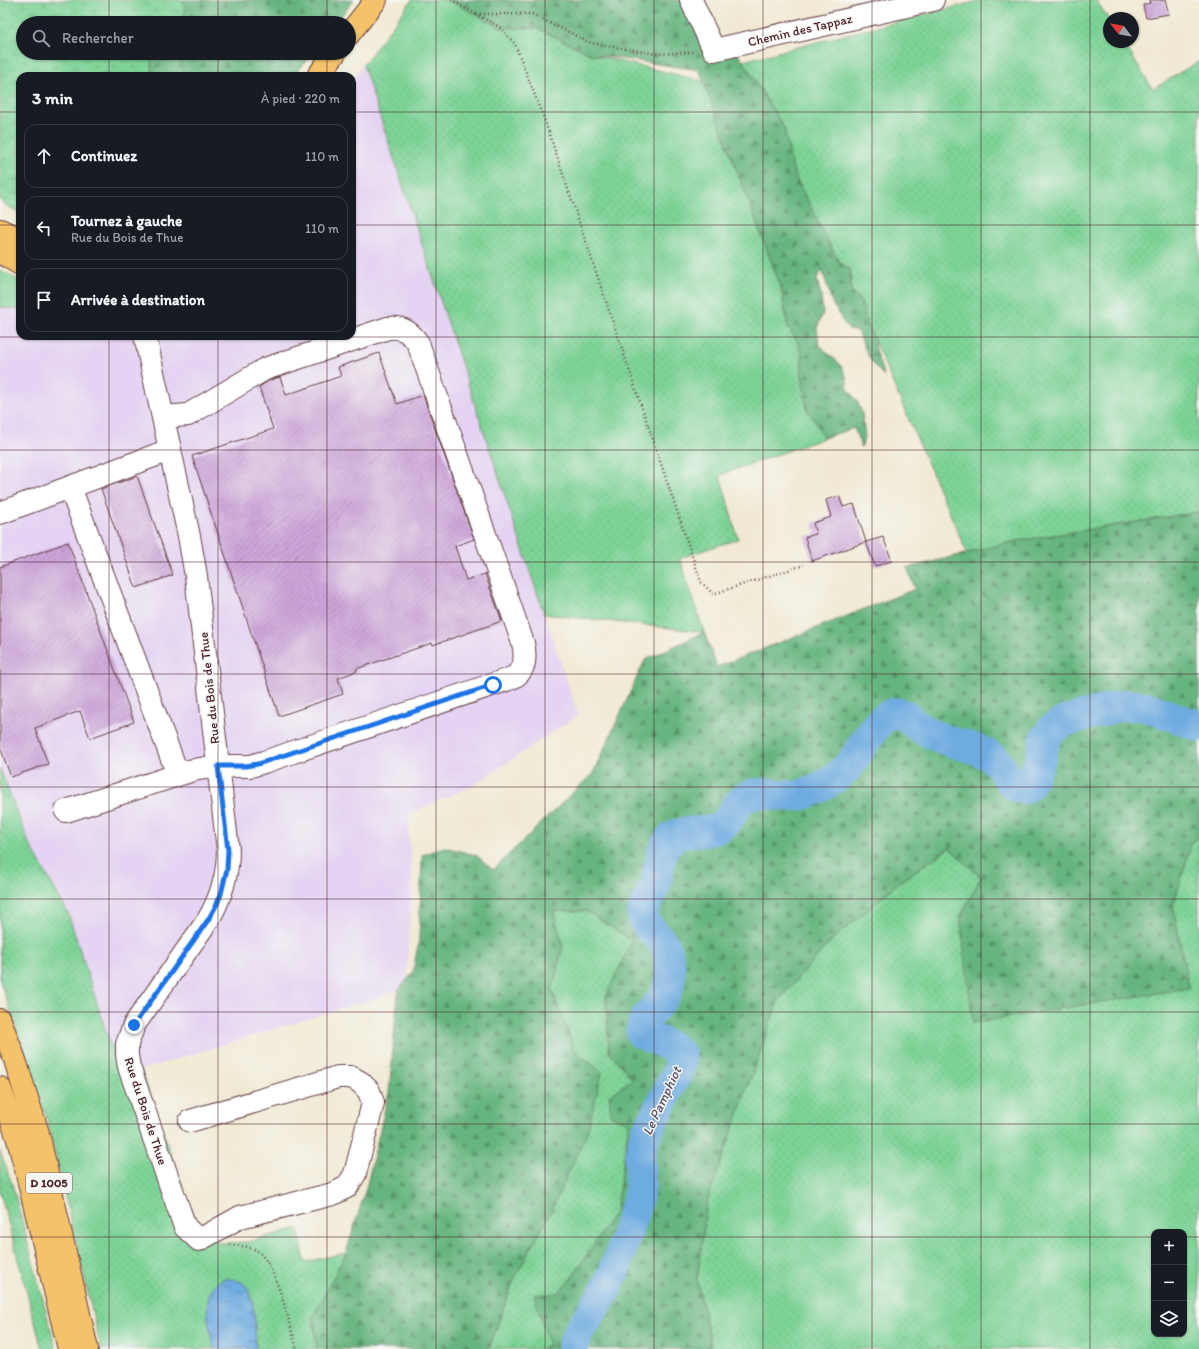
<!DOCTYPE html>
<html lang="fr">
<head>
<meta charset="utf-8">
<style>
	body { margin:0; font-family:Itim,sans-serif; background:#242831; color:#f1f3f6 }
	.controls { position:absolute; right:12px; bottom:12px; display:grid; overflow:hidden; border-radius:8px; box-shadow:0 1px 3px #0004 }
	.controls button { width:36px; height:36px; display:grid; place-items:center; padding:0; border:0; border-bottom:1px solid #363941; background:#171b24; color:#f1f3f6; font:20px sans-serif }
	.compass { position:absolute; left:1103px; top:12px; width:36px; height:36px; border-radius:50%; background:#171b24; box-shadow:0 1px 3px #0004; rotate:301deg }
	.stop { position:absolute; width:12px; height:12px; margin:-9px; border:3px solid #1a73e8; border-radius:50%; background:#fff }
	.stop.end { background:#1a73e8; border-color:#fff; box-shadow:0 1px 4px #0008 }
	.list { margin:0; padding:0; list-style:none }
	h2 { display:flex; justify-content:space-between; align-items:center; height:52px; margin:0; padding:0 16px; font-size:17px }
	h2 small { font-size:13px; font-weight:400; color:#9ea1a6 }
	.list li { display:grid; grid-template-columns:26px 1fr auto; gap:12px; align-items:center; box-sizing:border-box; height:64px; margin:0 8px 8px; padding:0 8px; border:1px solid #363941; border-radius:12px }
	.list b { display:block; font-size:15px; white-space:nowrap }
	.list p { margin:0; font-size:13px; white-space:nowrap; color:#9ea1a6 }
	.list em { font-size:13px; font-style:normal; color:#9ea1a6 }
	.icon { flex:none; width:22px; height:22px; fill:none; stroke:currentColor; stroke-width:2; stroke-linecap:round; stroke-linejoin:round }
	.map { position:relative; flex:none; width:1199px; height:1349px; overflow:hidden }
	.search { position:absolute; background:#171b24; box-shadow:0 1px 3px #0004; left:16px; top:16px; width:340px; height:44px; display:flex; align-items:center; gap:10px; box-sizing:border-box; padding:0 14px; border-radius:22px; color:#9ea1a6; font-size:15px }
	.panel { position:absolute; background:#171b24; box-shadow:0 1px 3px #0004; left:16px; top:72px; width:340px; height:268px; border-radius:12px }
	.map>svg:first-child { display:block }
	.built { fill:#e4d3f2 }
	.grass { fill:url(#grass-dots); stroke:#647960; fill-rule:evenodd }
	.forest { fill:url(#forest-firs); stroke:#586a55 }
	.wetland { fill:url(#wetland-marsh); stroke:#647960 }
	.water { fill:url(#water-ripples); stroke:#5c6586 }
	.lines { fill:none; stroke-linecap:round; stroke-linejoin:round }
	.river { stroke:#6eabe0; stroke-width:31 }
	.building { fill:url(#building-hatch) }
	.minor-casing { stroke:#633d44; stroke-width:24 }
	.major-casing { stroke:#633d44; stroke-width:24 }
	.highway-casing { stroke:#633d44; stroke-width:24 }
	.path { stroke:#633d44; stroke-width:2.5; stroke-dasharray:1 3; stroke-linecap:butt }
	.minor { stroke:#fff; stroke-width:22 }
	.major { stroke:#f3c26a; stroke-width:22 }
	.highway { stroke:#f3c26a; stroke-width:22 }
	.route { stroke:#1a73e8; stroke-width:5 }
	.grid { fill:none; stroke:#4a1f2b; stroke-width:1; stroke-opacity:0.55 }
	.labels { text-anchor:middle; dominant-baseline:central; stroke-width:3; stroke-linejoin:round; paint-order:stroke }
	.shield { fill:#f6f6f2; stroke:#7e6067; stroke-width:1 }
	.shield-label { font-size:12px; font-weight:bold; fill:#4a1f2b }
	.street-label { font-size:13px; fill:#4a1f2b; stroke:#f6f6f2 }
	.water-label { font-size:14px; font-style:italic; fill:#57506a; stroke:#f6f6f2 }
</style>
</head>
<body>
<div class="map">
<svg width="1199" height="1349" viewBox="0 0 1199 1349">
	<defs>
		<pattern id="grass-dots" width="8" height="8" patternUnits="userSpaceOnUse"><rect width="8" height="8" fill="#7dd396"/><path d="M2 2h.1M6 6h.1" fill="none" stroke="#6eb581" stroke-width="1.8" stroke-linecap="round"/></pattern>
		<pattern id="forest-firs" width="22" height="20" patternUnits="userSpaceOnUse"><rect width="22" height="20" fill="#66b57f"/><path d="M5 1l3.5 6h-7zM16 11l3.5 6h-7z" fill="#569368"/></pattern>
		<pattern id="wetland-marsh" width="20" height="14" patternUnits="userSpaceOnUse"><rect width="20" height="14" fill="#7dd396"/><path d="M1 5h8M5 5V1M11 12h8M15 12V8" fill="none" stroke="#6eb581"/></pattern>
		<pattern id="water-ripples" width="26" height="14" patternUnits="userSpaceOnUse"><rect width="26" height="14" fill="#6eabe0"/><path d="M2 4q2-2 4 0t4 0M15 11q2-2 4 0t4 0" fill="none" stroke="#5c8bb6"/></pattern>
		<pattern id="building-hatch" width="6" height="6" patternUnits="userSpaceOnUse"><rect width="6" height="6" fill="#cda5da"/><path d="M-1 1l2-2M0 6l6-6M5 7l2-2" fill="none" stroke="#a886b1"/></pattern>
	</defs>
	<rect width="100%" height="100%" fill="#f6f6f2"/>
	<filter id="ink" filterUnits="userSpaceOnUse"><feTurbulence type="fractalNoise" baseFrequency=".025" numOctaves="2"/><feDisplacementMap in="SourceGraphic" scale="8" xChannelSelector="R" yChannelSelector="G"/><feConvolveMatrix kernelMatrix="1 2 1 2 8 2 1 2 1" color-interpolation-filters="sRGB"/></filter>
	<filter id="wash" filterUnits="userSpaceOnUse"><feTurbulence type="fractalNoise" baseFrequency=".012" numOctaves="4" result="noise"/><feDisplacementMap in="SourceGraphic" scale="16" xChannelSelector="R" yChannelSelector="G"/><feGaussianBlur stdDeviation="0.9" result="paint"/><feColorMatrix in="noise" values="0 0 0 0 0 0 0 0 0 0 0 0 0 0 0 0 0 1.4 0 .05"/><feComposite in="paint" operator="in"/></filter>
	<g filter="url(#wash)">
		<rect width="100%" height="100%" fill="#f1e9d3"/>
		<path class="built" d="M 363,65 L 578,715 L 474,785 L 408,814 L 412,889 L 406,983 L 398,991 L 141,1070 L 114,1056 L 68,913 L 29,843 L 0,769 L 0,307 L 20,310 L 20,336 L 352,336 L 352,80 Z"/>
		<path class="grass" d="M 412,0 L 449,0 L 501,28 L 537,28 L 590,54 L 703,81 L 781,287 L 788,328 L 795,337 L 802,354 L 802,374 L 807,410 L 813,417 L 824,438 L 720,475 L 738,539 L 680,558 L 704,632 L 544,614 L 363,65 Z
			M 982,0 L 1096,0 L 1109,20 L 1109,42 L 1123,42 L 1153,89 L 1199,61 L 1199,512 L 1016,541 L 967,553 L 868,326 C 863,311 863,302 851,290 L 851,271 L 838,261 L 794,174 L 784,128 L 743,61 Z
			M 0,270 L 20,281 L 20,310 L 0,307 Z
			M 0,769 L 29,843 L 68,913 L 114,1056 L 141,1070 L 195,1222 L 219,1243 L 248,1242 L 298,1228 L 305,1262 L 346,1253 L 313,1317 L 317,1349 L 101,1349 L 46,1115 L 0,981 Z
			M 1199,836 L 1199,1349 L 712,1349 L 697,1280 L 707,1202 L 778,1001 L 828,944 L 899,882 L 949,848 L 981,877 L 960,917 L 1188,987 L 1173,906 L 1192,842 ZM 1154,1232 L 1184,1232 L 1184,1334 L 1154,1334 Z
			M 552,911 L 586,911 L 633,941 L 606,996 L 609,1052 L 633,1079 L 629,1123 L 616,1211 L 573,1276 L 558,1293 L 549,1345 L 542,1349 L 489,1349 L 513,1281 L 550,1214 L 575,1051 L 552,990 L 563,945 Z
			M 0,1151 L 13,1187 L 56,1349 L 42,1349 L 0,1192 Z"/>
		<path class="forest" d="M 181,0 L 354,0 L 336,23 L 181,23 L 186,8 Z
			M 449,0 L 682,0 L 707,46 L 728,39 L 743,61 L 784,128 L 794,174 L 838,261 L 851,271 L 851,290 L 858,297 L 864,309 L 864,316 L 874,340 L 875,349 L 884,376 C 872,365 863,348 859,332 L 849,329 L 843,322 L 840,315 L 833,305 L 822,269 L 817,280 L 821,295 L 823,313 L 817,328 L 819,345 L 840,364 L 846,376 L 848,389 L 857,401 L 862,413 L 865,437 L 861,447 L 854,428 L 824,438 L 813,417 L 807,410 L 802,374 L 802,354 L 795,337 L 788,328 L 781,287 L 699,70 L 590,54 L 537,28 L 501,28 Z
			M 150,53 L 312,53 L 294,76 L 152,76 Z
			M 1199,512 L 1199,836 L 1192,842 L 1173,906 L 1189,988 L 973,1023 L 960,917 L 981,877 L 949,848 L 899,882 L 828,944 L 778,1001 L 707,1202 L 697,1280 L 712,1349 L 542,1349 L 549,1345 L 534,1295 L 558,1293 L 573,1276 L 616,1211 L 629,1123 L 611,1116 L 609,1095 L 633,1079 L 609,1052 L 606,996 L 632,941 L 586,911 L 553,911 L 563,945 L 552,990 L 575,1051 L 602,1072 L 588,1130 L 550,1214 L 513,1281 L 489,1349 L 317,1349 L 313,1317 L 346,1253 L 366,1188 L 389,1092 L 398,991 L 413,972 L 419,939 L 422,855 L 444,847 L 476,855 L 493,870 L 593,773 L 645,660 L 704,632 L 717,667 L 915,589 L 907,568 L 1016,541 Z"/>
		<path class="wetland" d="M 0,0 L 181,0 L 186,8 L 181,23 L 23,23 L 23,53 L 150,53 L 152,76 L 20,76 L 20,214 L 0,201 Z"/>
		<path class="water" d="M 225,1278 C 232,1279 242,1280 247,1287 C 256,1301 255,1332 256,1349 L 214,1349 C 210,1330 200,1298 217,1283 C 219,1281 222,1280 225,1278 Z"/>
		<g class="lines">
			<path class="river" d="M 573,1349 L 576,1336 L 605,1291 L 614,1272 L 637,1202 L 640,1187 L 640,1155 L 645,1136 L 680,1067 L 681,1055 C 671,1043 654,1041 641,1033 C 642,1030 642,1026 643,1023 C 645,1019 649,1014 653,1010 C 663,999 669,992 670,976 C 670,965 669,951 662,942 C 656,933 645,928 643,916 C 642,907 650,898 654,889 C 660,875 659,844 674,836 C 688,828 708,836 721,826 C 732,818 736,800 750,795 C 761,791 780,796 792,796 C 807,796 822,787 834,779 C 839,775 846,769 850,764 C 861,751 878,712 898,713 C 909,714 913,725 922,729 C 931,734 942,739 952,742 C 968,747 983,749 996,761 C 1008,773 1006,787 1026,788 L 1030,783 L 1039,763 L 1046,738 L 1052,729 L 1066,721 L 1123,705 L 1144,706 L 1199,726"/>
		</g>
		<g id="blocks">
			<path class="building" d="M 1149,0 L 1165,0 L 1169,14 L 1146,18 L 1143,5 L 1150,3 Z
				M 379,353 L 397,404 L 423,395 L 474,539 L 455,546 L 466,580 L 485,574 L 502,621 L 433,645 L 432,643 L 356,669 L 357,671 L 338,678 L 343,694 L 279,716 L 192,456 L 273,429 L 259,387 L 270,380 L 280,377 L 286,395 L 341,376 L 338,367 Z
				M 137,476 L 173,575 L 136,588 L 101,489 Z
				M 839,496 L 843,507 L 854,504 L 866,542 L 812,561 L 805,537 L 816,534 L 813,523 L 831,517 L 826,500 Z
				M 883,537 L 892,561 L 875,566 L 866,542 Z
				M 68,542 L 134,722 L 90,738 L 80,711 L 35,728 L 48,764 L 11,777 L 0,747 L 0,567 Z"/>
		</g>
	</g>
	<g filter="url(#ink)">
		<use href="#blocks" fill-opacity="0" stroke="#633d44" stroke-width="1"/>
		<g class="lines">
			<defs>
				<path id="minor" d="M 691,0 L 714,50 L 933,0
					M 145,336 L 189,536 L 196,576 L 228,850 C 228,876 221,898 208,920 L 134,1025 L 127,1044 L 127,1055 L 129,1067 L 185,1227 L 199,1240 L 240,1217 L 333,1194 L 347,1187 L 355,1174 L 373,1103 L 369,1091 L 360,1082 L 351,1077 L 338,1077 L 190,1121
					M 70,487 L 178,775
					M 0,513 L 170,450
					M 66,811 L 193,770 L 218,766 L 251,766 L 264,762 L 512,678 C 526,671 526,657 523,643 L 418,343 C 410,332 402,326 388,328 L 265,369 L 188,415 L 163,417"/>
				<path id="major" d="M 349,34 L 376,0
					M 318,76 L 335,53
					M 0,230 L 20,239
					M 0,252 L 20,264"/>
				<path id="highway" d="M 0,1020 L 15,1060 L 38,1133 L 87,1349
					M 0,1088 L 17,1136 L 26,1170 L 69,1349"/>
			</defs>
			<use href="#minor" class="minor-casing"/>
			<use href="#major" class="major-casing"/>
			<use href="#highway" class="highway-casing"/>
			<path class="path" d="M 451,0 L 501,28 L 515,44 L 546,124 L 701,582 L 713,594 L 804,565
				M 476,14 L 532,14 L 591,43 L 657,54 L 693,52
				M 230,1245 C 238,1246 250,1246 257,1251 C 276,1262 290,1327 297,1349"/>
			<use href="#minor" class="minor"/>
			<use href="#major" class="major"/>
			<use href="#highway" class="highway"/>
		</g>
	</g>
	<g class="lines" filter="url(#ink)">
		<path class="route" d="M 134,1025 L 208,920 L 217,904 L 221,894 L 227,869 L 228,850 L 218,766 L 245,766 L 258,764 L 493,685"/>
	</g>
	<path class="grid" d="M 109,0 L 109,23M 218,0 L 218,23M 327,0 L 327,23M 436,0 L 436,1349M 545,0 L 545,1349M 654,0 L 654,1349M 763,0 L 763,1349M 872,0 L 872,1349M 981,0 L 981,1349M 1090,0 L 1090,1349M 109,53 L 109,76M 218,53 L 218,76M 327,53 L 327,76M 0,112 L 20,112M 352,112 L 1199,112M 0,225 L 20,225M 352,225 L 1199,225M 109,336 L 109,1349M 218,336 L 218,1349M 327,336 L 327,1349M 0,337 L 1199,337M 0,450 L 1199,450M 0,562 L 1199,562M 0,674 L 1199,674M 0,787 L 1199,787M 0,899 L 1199,899M 0,1012 L 1199,1012M 0,1124 L 1199,1124M 0,1237 L 1154,1237M 1184,1237 L 1199,1237"/>
	<g class="labels">
		<rect class="shield" x="26" y="1173" width="46" height="20" rx="3"/>
		<g class="shield-label">
			<text x="49" y="1183">D 1005</text>
		</g>
		<g class="street-label">
			<text transform="translate(800 30) rotate(-13)">Chemin des Tappaz</text>
			<text transform="translate(209 688) rotate(-96)">Rue du Bois de Thue</text>
			<text transform="translate(146 1111) rotate(72)">Rue du Bois de Thue</text>
		</g>
		<g class="water-label">
			<text transform="translate(662 1101) rotate(-65)">Le Pamphiot</text>
		</g>
	</g>
</svg>
<div class="controls">
<button>+</button>
<button>−</button>
<button><svg class="icon" aria-label="layers" viewBox="0 0 24 24"><path d="M12 4l9 5-9 5-9-5zM3 14l9 5 9-5"/></svg></button>
</div>
<svg class="compass" viewBox="-18 -18 36 36"><path d="M0-13l5 13h-10z" fill="#e53935"/><path d="M0 13l5-13h-10z" fill="#9ea1a6"/></svg>
<div class="stop" style="left:493px;top:685px"></div>
<div class="stop end" style="left:134px;top:1025px"></div>
<div class="search"><svg class="icon" aria-label="search" viewBox="0 0 24 24"><circle cx="10" cy="10" r="6"/><path d="M15 15l6 6"/></svg>Rechercher</div>
<section class="panel">
<h2>3 min<small>À pied · 220 m</small></h2>
<ul class="list">
<li><svg class="icon" aria-label="ahead" viewBox="0 0 24 24"><path d="M12 20V5M6 11l6-6 6 6"/></svg><div><b>Continuez</b></div><em>110 m</em></li>
<li><svg class="icon" aria-label="left" viewBox="0 0 24 24"><path d="M17 20v-9H6M10 6l-5 5 5 5"/></svg><div><b>Tournez à gauche</b><p>Rue du Bois de Thue</p></div><em>110 m</em></li>
<li><svg class="icon" aria-label="arrive" viewBox="0 0 24 24"><path d="M6 21V4h12l-3 4 3 4H6"/></svg><div><b>Arrivée à destination</b></div></li>
</ul>
</section>
</div>
</body>
</html>
